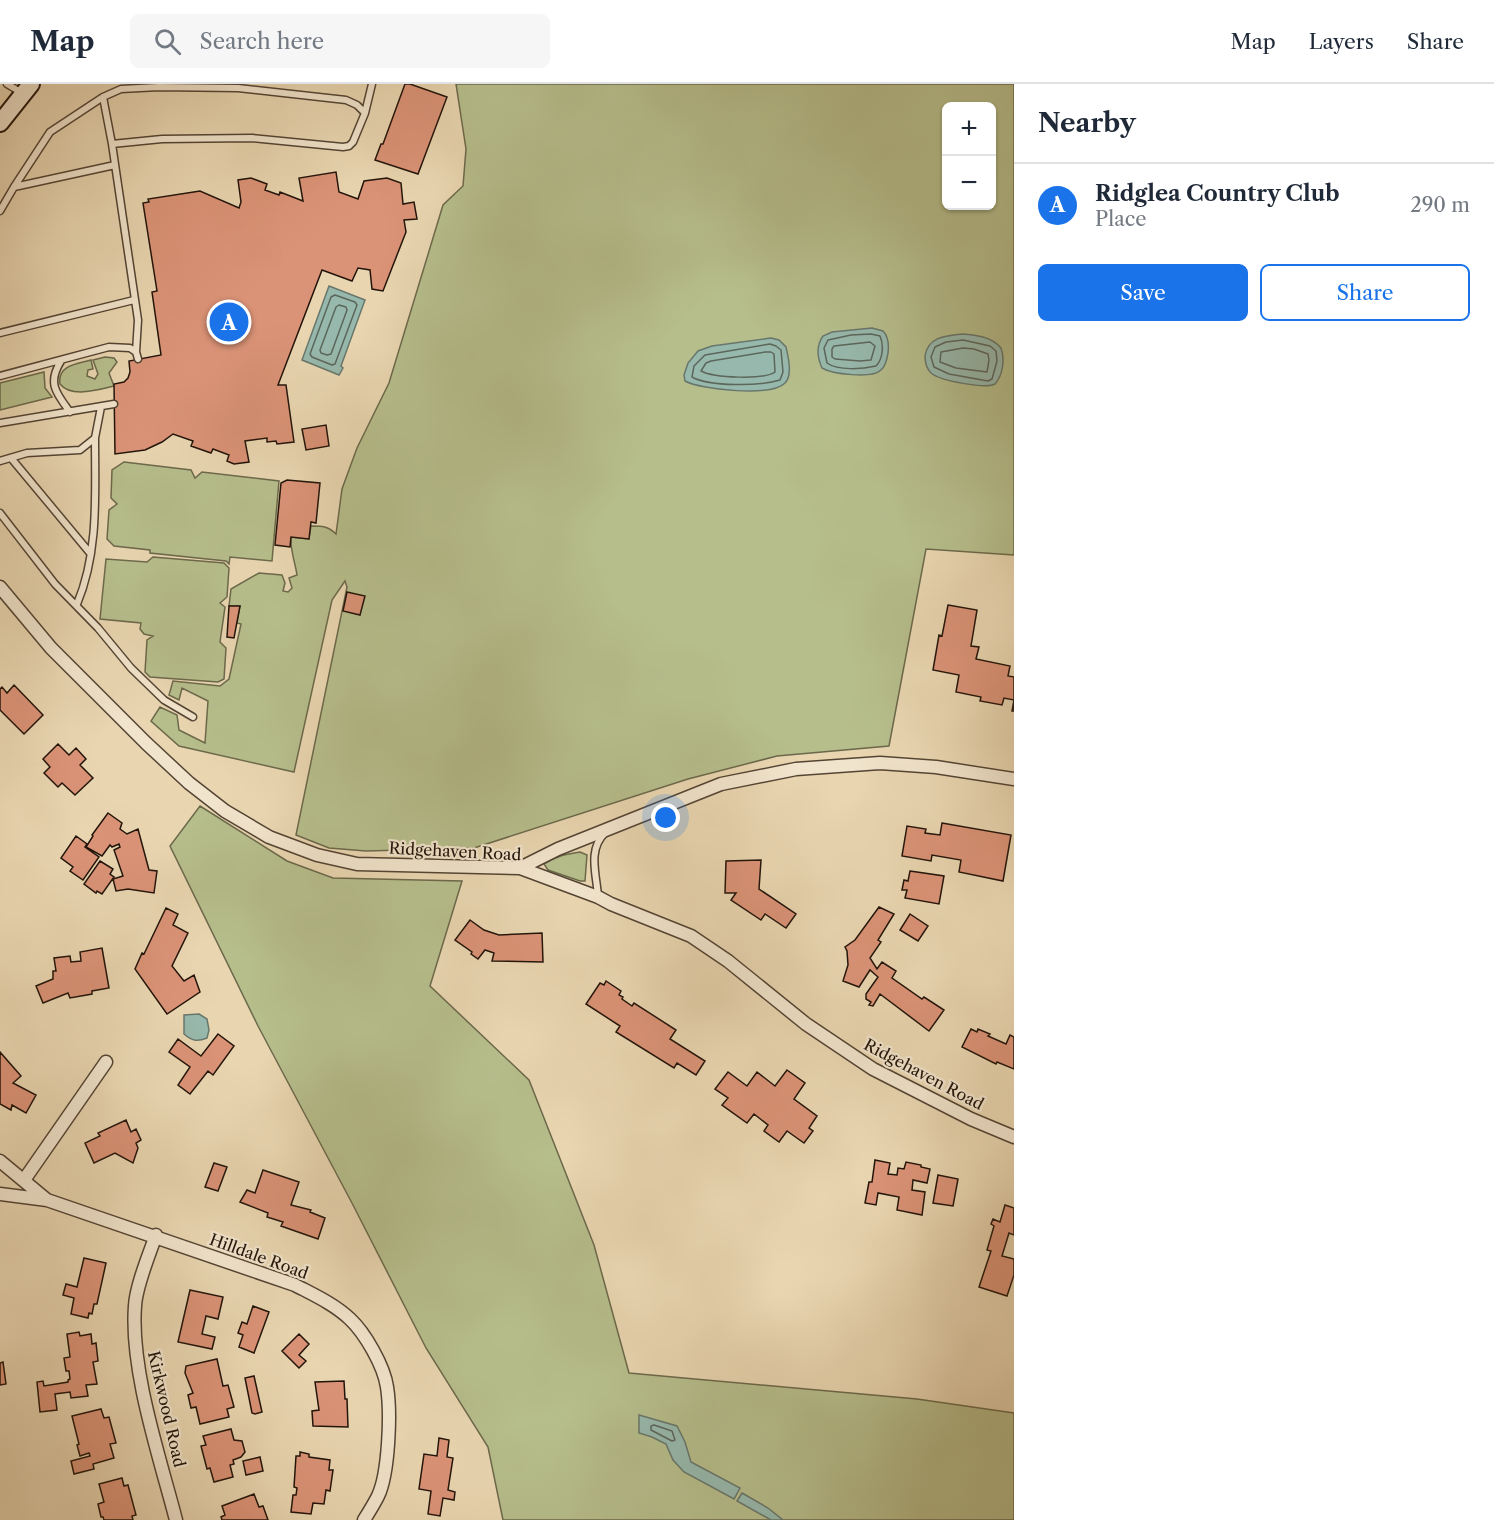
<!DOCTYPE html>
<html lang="en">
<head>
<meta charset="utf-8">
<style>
	body { margin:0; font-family:"Libre Caslon Text",serif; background:#f6f6f7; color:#1f2937 }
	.controls { position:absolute; right:18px; top:18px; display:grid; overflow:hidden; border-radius:9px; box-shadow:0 2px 4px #0004 }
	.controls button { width:54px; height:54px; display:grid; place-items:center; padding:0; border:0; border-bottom:2px solid #e0e1e3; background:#fff; color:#1f2937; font:30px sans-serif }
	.you { position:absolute; left:666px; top:734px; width:21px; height:21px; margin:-15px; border:4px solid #fff; border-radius:50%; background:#1a73e8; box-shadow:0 0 0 9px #1a73e833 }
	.badge { display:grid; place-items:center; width:39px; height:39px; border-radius:50%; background:#1a73e8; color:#fff; font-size:20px; font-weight:700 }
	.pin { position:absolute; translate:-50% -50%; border:3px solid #fff; box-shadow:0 2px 6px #0006 }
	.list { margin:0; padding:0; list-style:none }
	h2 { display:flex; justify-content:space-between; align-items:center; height:78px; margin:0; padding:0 24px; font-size:26px }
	h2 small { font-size:20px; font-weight:400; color:#747a83 }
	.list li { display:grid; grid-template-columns:39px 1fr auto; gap:18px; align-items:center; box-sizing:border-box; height:84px; padding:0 24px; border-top:2px solid #e0e1e3 }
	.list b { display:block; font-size:22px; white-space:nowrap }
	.list p { margin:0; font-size:20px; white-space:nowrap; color:#747a83 }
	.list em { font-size:20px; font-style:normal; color:#747a83 }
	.actions { display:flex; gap:12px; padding:18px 24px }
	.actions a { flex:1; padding:14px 0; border:2px solid #1a73e8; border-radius:9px; text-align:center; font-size:21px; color:#1a73e8 }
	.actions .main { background:#1a73e8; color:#fff }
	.icon { flex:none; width:33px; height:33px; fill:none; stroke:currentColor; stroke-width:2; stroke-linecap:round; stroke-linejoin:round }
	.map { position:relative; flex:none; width:1014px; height:1436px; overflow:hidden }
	header { display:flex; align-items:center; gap:36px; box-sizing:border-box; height:84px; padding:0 30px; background:#fff; border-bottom:2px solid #e0e1e3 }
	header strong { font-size:28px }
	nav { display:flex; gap:33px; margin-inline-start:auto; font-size:21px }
	.search { width:420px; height:54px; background:#f6f6f7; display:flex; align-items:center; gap:15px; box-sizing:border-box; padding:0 21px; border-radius:9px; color:#747a83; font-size:22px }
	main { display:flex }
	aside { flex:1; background:#fff }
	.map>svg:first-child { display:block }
	.green { fill:#b6be8c; stroke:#6c694b; stroke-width:1.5; fill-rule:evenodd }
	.water { fill:#97b9ad; stroke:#68776c; stroke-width:1.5 }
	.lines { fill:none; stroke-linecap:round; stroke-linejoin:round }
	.shore { stroke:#5c665c; stroke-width:1.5 }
	.building { fill:#db9377; stroke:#22140a; stroke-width:1.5 }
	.lane-casing { stroke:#544434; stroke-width:9 }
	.street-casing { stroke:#544434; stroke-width:15 }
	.secondary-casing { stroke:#22140a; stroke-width:20 }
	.lane { stroke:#f1e4cc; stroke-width:6 }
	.street { stroke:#f1e4cc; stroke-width:12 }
	.secondary { stroke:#f1e4cc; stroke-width:16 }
	.labels { text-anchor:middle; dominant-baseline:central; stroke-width:4.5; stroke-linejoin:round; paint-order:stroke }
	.street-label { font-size:16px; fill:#22140a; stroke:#f1e4cc }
</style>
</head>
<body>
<header>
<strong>Map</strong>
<div class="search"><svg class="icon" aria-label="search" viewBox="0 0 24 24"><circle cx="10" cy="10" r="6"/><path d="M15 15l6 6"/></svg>Search here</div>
<nav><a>Map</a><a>Layers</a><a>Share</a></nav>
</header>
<main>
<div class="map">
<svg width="1014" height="1436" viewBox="0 0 1014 1436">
	<rect width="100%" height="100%" fill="#e9d6b1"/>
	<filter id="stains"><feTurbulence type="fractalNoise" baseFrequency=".00333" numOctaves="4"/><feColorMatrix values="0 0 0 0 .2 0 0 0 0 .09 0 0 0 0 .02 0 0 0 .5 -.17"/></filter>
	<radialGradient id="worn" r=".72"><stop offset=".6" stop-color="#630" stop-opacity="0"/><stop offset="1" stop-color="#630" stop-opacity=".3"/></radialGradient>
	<path class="green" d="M 456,0 L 1014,0 L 1014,471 L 926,465 L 889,662 L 777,672 L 688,695 L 474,764 L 366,767 L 329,764 L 296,751 L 347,503 L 345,497 L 332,516 L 294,688 L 179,662 L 151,637 L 160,623 L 177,631 L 179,646 L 205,659 L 208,617 L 182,604 L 179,616 L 169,611 L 173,597 L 220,602 L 229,595 L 241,540 L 237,539 L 240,522 L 229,522 L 231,505 L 259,489 L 282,491 L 285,499 L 283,507 L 288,508 L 292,504 L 289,494 L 297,491 C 295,478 290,465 291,453 L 309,455 L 311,442 C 322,442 328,442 336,450 L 342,405 L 357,364 L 389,299 L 443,121 L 463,102 L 466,65 ZM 946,22 L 992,22 L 992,122 L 946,122 Z
		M 105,273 L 114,274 L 117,278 L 109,289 L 114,302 C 98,306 71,314 60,300 C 57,281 77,280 91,276 L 93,285 L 88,286 L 87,292 L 95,295 L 98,290 L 93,276 Z
		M 44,288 L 45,304 L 52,313 L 0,326 L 0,299 Z
		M 124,378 L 191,386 L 195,394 L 202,388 L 279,397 L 272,477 L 230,473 L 229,480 L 226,477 L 150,469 L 150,466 L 114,462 L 107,455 L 109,426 L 117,420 L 111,414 L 112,386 Z
		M 153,473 L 224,479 L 229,484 L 227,513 L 220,519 L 225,523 L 220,558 L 226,564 L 224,595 L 218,598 L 150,593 L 145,588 L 147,556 L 153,552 L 144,550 L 140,545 L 141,539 L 100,535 L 106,475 L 147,478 Z
		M 200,722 L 287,777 L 333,794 L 462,797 L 430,902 L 529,996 L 594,1161 L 629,1289 L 917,1315 L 1014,1329 L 1014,1436 L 503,1436 L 488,1363 L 426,1264 L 353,1121 L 258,942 L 170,762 Z
		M 580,768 L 587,771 L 585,797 L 580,797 L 548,786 L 544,780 C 555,772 567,770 580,768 Z"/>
	<path class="water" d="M 329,202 L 365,216 L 341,282 L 343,284 L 339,291 L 302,276 Z
		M 872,244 L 883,247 C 889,253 889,261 888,269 C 887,275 886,282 881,286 C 872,295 832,290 822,284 C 817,273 816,262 823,252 L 832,248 Z
		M 962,250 C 977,251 992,253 1001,264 C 1005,275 1003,291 995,300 C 986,305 940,297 931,289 C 927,285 925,278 925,272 C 928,252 947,252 962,250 Z
		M 771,254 L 779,256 L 786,263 C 788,272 793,291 785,299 C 772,313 701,306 685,297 L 684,291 L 688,279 L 698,267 L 712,262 Z
		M 199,930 L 207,935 L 209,946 L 207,954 C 197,958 192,957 184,950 L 184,931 Z
		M 639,1331 L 677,1342 L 685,1358 L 691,1378 L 740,1404 L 734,1415 L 684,1388 L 673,1376 L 666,1360 L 652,1353 L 639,1349 Z
		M 742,1409 L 768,1424 L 783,1436 L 771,1436 L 737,1417 Z"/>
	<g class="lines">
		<path class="shore" d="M 335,211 L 355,218 L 357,221 L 335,280 L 332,281 L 312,273 L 310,270 L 331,213 Z
			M 339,221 L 346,223 L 347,226 L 331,270 L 327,271 L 321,269 L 320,266 L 336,223 Z
			M 871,250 L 880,252 C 884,261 883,275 876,282 C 863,285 838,287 827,279 L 824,264 L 828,256 L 851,251 Z
			M 963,256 L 990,262 L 996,267 L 997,277 L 992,295 L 988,297 L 949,290 L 934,283 L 931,273 L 935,263 L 946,258 Z
			M 870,258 L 875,262 L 871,276 L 860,277 L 835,275 L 832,273 L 832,265 L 834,262 Z
			M 770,260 L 776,262 L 781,266 L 783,288 L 780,296 C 760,302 710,303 692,293 L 694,282 L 705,271 Z
			M 963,264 L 974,265 L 988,270 L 989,276 L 987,288 L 956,284 L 940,278 L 941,268 Z
			M 765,268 L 771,268 L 774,270 L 775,288 C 764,296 714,294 701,287 L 706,279 L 711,277 Z
			M 654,1341 L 672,1347 L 675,1356 L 672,1357 L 651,1346 L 651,1342 Z"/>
	</g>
	<path class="building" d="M 405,0 L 410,0 L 447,13 L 418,90 L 375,76 L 381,60 L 383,60 Z
		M 336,88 L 339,108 L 358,115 L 364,97 L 387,94 L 401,99 L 403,120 L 414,118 L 417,135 L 404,136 L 406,148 L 383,207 L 372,205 L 370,186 L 358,184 L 352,197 L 322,186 L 278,301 L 286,301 L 294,358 L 277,360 L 276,357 L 267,358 L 267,354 L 245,357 L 249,378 L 234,380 L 227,377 L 229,371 L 213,365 L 211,369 L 191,362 L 193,357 L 173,350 L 162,358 L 145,366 L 115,370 L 114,300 L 124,298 L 128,294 L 130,288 L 129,277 L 161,271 L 152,208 L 157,207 L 143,119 L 149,118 L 148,115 L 200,107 L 239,124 L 241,118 L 238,96 L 251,94 L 267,100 L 265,106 L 279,111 L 280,108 L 303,117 L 299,94 Z
		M 326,341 L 329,362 L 306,366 L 302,345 Z
		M 287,396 L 320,399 L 316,439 L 311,438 L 309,455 L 291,453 L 290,463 L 275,461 L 281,399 Z
		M 347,508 L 365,512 L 360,531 L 343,527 Z
		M 948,521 L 977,526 L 971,562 L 979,563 L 976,575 L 1010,582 L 1008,592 L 1014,593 L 1014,627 L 1012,627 L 1014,616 L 1004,614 L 1002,621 L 980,617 L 981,613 L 956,608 L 959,591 L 933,586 L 939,551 L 942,552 Z
		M 229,522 L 240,522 L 234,554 L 227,553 Z
		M 14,601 L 43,631 L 24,650 L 0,626 L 0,605 L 2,603 L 7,609 Z
		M 58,660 L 69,671 L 76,664 L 86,675 L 80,681 L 93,694 L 75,711 L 62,699 L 58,703 L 44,689 L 50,683 L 43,675 Z
		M 108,729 L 122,739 L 120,745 L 127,750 L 138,745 L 149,786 L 157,787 L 154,809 L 128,805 L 116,807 L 113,795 L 123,792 L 114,766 L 120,763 L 119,760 L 112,763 L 110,761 L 102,772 L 86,763 L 93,752 L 92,751 Z
		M 942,739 L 1011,751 L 1003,797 L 959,788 L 961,776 L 932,771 L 931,777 L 902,772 L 907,742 L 926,745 L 925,749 L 940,751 Z
		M 76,752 L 87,760 L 85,763 L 99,773 L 83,796 L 70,787 L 73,783 L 61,774 Z
		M 761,776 L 759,805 L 796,830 L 786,844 L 765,830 L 761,836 L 731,816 L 736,809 L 725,809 L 726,777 Z
		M 100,777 L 113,785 L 110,790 L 114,793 L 102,810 L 97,807 L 96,809 L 84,800 Z
		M 910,787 L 944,792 L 939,820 L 905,814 L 907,806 L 902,806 L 904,796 L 908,797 Z
		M 879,823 L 894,830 L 878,856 L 881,858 L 870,874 L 877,885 L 882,878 L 896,887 L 892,894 L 922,915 L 924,913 L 944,926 L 929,947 L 880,910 L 873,922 L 869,921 L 871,918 L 866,915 L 866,910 L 878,893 L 870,886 L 859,903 L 843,897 L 848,881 L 847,867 L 845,863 L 855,856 Z
		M 166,824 L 178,830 L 173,841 L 188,849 L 172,882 L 184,897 L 194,891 L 200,908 L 167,930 L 135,885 L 142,869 L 144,870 Z
		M 910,830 L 928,842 L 918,857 L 900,846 Z
		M 470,836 L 484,846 L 499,851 L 542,849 L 543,878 L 492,877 L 494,869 L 485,866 L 478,875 L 471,870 L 472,868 L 455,856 Z
		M 102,864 L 109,904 L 92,907 L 92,910 L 70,914 L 68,909 L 43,919 L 36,902 L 53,895 L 53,887 L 56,887 L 54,874 L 70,872 L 71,878 L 81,877 L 80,868 Z
		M 606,897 L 621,907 L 619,911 L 623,913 L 622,915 L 632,922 L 634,919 L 676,946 L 670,955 L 705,977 L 696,991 L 677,979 L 674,984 L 616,948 L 620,942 L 586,920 L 600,899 L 604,901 Z
		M 971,945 L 977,948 L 978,945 L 990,950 L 988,952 L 1006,960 L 1010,951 L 1014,953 L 1014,985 L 997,978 L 996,980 L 962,963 Z
		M 218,950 L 234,962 L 213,991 L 208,987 L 190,1010 L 178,1001 L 190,983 L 169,968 L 178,955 L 201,972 Z
		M 0,968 L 21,992 L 13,999 L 36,1011 L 26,1029 L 12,1021 L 11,1026 L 0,1020 Z
		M 787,986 L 805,999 L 794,1015 L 817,1032 L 809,1044 L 813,1047 L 804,1059 L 787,1047 L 779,1058 L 764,1047 L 768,1041 L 754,1030 L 747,1039 L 722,1021 L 728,1014 L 715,1005 L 728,988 L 747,1002 L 757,988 L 775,1002 Z
		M 126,1036 L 131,1048 L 136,1045 L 141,1056 L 136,1059 L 138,1064 L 133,1079 L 115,1069 L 94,1079 L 85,1059 L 100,1052 L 98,1049 Z
		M 875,1076 L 890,1079 L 888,1090 L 897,1091 L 898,1084 L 904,1085 L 906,1078 L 921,1081 L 921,1083 L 930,1085 L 927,1099 L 913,1096 L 912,1106 L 925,1108 L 922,1131 L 897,1126 L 899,1113 L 878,1109 L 876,1121 L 865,1119 L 869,1098 L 872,1098 Z
		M 214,1079 L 227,1083 L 218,1107 L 205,1103 Z
		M 263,1086 L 299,1098 L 291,1121 L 311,1126 L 310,1128 L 325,1134 L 318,1155 L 281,1142 L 283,1138 L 267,1133 L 268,1129 L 240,1118 L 247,1106 L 255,1109 Z
		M 938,1091 L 958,1095 L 953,1122 L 933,1119 Z
		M 1005,1121 L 1014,1124 L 1014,1151 L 1009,1149 L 1002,1172 L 1014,1175 L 1014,1191 L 1007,1212 L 979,1203 L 991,1167 L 987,1166 L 994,1142 L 991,1140 L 993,1135 L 1000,1138 Z
		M 84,1174 L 106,1179 L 97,1220 L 94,1220 L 92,1230 L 89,1229 L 88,1234 L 71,1230 L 74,1214 L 63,1211 L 66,1200 L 77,1203 Z
		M 190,1206 L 223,1213 L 218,1235 L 206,1232 L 202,1250 L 215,1253 L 212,1265 L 178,1258 Z
		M 253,1222 L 269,1228 L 254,1269 L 239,1263 L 243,1251 L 238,1249 L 242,1238 L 247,1240 Z
		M 79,1248 L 80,1252 L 91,1250 L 92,1260 L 96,1259 L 98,1277 L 93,1278 L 97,1300 L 86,1301 L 88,1312 L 71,1314 L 70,1308 L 55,1310 L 57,1326 L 40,1328 L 37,1298 L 43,1297 L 44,1302 L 68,1298 L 68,1296 L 70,1295 L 69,1287 L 66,1287 L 64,1274 L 70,1273 L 67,1250 Z
		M 299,1250 L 309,1260 L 299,1271 L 306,1277 L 299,1284 L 282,1267 Z
		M 217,1275 L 223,1302 L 228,1301 L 234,1323 L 227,1325 L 229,1333 L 200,1340 L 196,1323 L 191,1324 L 188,1311 L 193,1309 L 185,1289 L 186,1282 Z
		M 3,1278 L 6,1300 L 0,1301 L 0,1279 Z
		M 254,1292 L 262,1328 L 255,1330 L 252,1329 L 245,1294 Z
		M 344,1297 L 345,1315 L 347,1315 L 348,1343 L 313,1342 L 312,1327 L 319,1326 L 315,1298 Z
		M 101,1325 L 104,1334 L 109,1333 L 116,1359 L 110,1360 L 114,1374 L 93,1380 L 94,1385 L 74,1390 L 71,1377 L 90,1372 L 89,1369 L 80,1372 L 77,1361 L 79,1360 L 72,1332 Z
		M 231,1345 L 234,1356 L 242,1357 L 245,1368 L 241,1373 L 233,1376 L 234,1380 L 230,1381 L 233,1393 L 214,1398 L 210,1384 L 207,1385 L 201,1362 L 206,1361 L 203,1352 Z
		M 439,1354 L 449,1356 L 447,1373 L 453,1374 L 448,1406 L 455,1408 L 454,1416 L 443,1414 L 440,1432 L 428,1430 L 431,1407 L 419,1405 L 424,1370 L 437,1372 Z
		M 300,1368 L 309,1370 L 309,1373 L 330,1376 L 329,1386 L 333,1386 L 330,1407 L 326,1406 L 324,1420 L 313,1419 L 311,1430 L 291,1428 L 293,1411 L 296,1411 L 297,1404 L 294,1403 L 296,1372 L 300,1372 Z
		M 260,1373 L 263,1387 L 246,1391 L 243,1377 Z
		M 122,1394 L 124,1402 L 128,1401 L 136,1431 L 132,1432 L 133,1436 L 104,1436 L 103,1433 L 101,1433 L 98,1420 L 104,1418 L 99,1400 Z
		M 254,1410 L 259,1423 L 263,1422 L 268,1436 L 222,1436 L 221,1433 L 225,1431 L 222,1422 Z"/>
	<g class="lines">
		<defs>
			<path id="lane" d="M 7,0 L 22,9
				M 103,13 L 112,60
				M 365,29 L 372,0
				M 14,103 L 115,81
				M 0,127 L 14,103 L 50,48 L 103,13 L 121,5 L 159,3 L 238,4 L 346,16 L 357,21 L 365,29 L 353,58 L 349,62 L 343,63 L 252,54 L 162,55 L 112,60 L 138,236 L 136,268
				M 0,249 L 134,216
				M 61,277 C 47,299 56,309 70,328
				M 0,292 L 109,263 L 130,264 L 136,268 L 138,275
				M 0,339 L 114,320
				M 11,374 L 90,469
				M 0,377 L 27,369 L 80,366 L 95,354 L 101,323
				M 0,429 L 55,500 L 98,544 L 131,584 L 164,616 L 193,633
				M 77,520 C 99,468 95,410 95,354
				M 598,813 C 597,792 587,766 605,749"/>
			<path id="street" d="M 0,503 L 51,564 L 146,659 L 189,699 L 225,727 L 269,753 L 317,771 L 357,780 L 520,784 L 598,813 L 611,820 L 691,852 L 728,877 L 806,940 L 873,985 L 971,1035 L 1014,1053
				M 520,784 L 558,765 L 721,700 L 796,685 L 880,679 L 936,683 L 1014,695
				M 0,1077 L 47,1116
				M 24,1096 L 106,978
				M 0,1110 L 47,1116 L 295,1201 C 314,1211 334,1220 350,1235 C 365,1249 384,1282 387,1303 C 391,1328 389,1389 378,1412 C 374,1420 369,1428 364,1436
				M 156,1151 C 149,1171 136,1202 135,1222 C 130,1286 160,1374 176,1436"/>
			<path id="secondary" d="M 0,39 L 31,0"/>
		</defs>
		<use href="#lane" class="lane-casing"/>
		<use href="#street" class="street-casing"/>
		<use href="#secondary" class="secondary-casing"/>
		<use href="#lane" class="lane"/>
		<use href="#street" class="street"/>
		<use href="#secondary" class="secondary"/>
	</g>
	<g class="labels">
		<g class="street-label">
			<text transform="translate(455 767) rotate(3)">Ridgehaven Road</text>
			<text transform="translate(924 990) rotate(28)">Ridgehaven Road</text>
			<text transform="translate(259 1172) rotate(20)">Hilldale Road</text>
			<text transform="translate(167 1325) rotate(77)">Kirkwood Road</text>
		</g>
	</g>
	<rect width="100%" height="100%" filter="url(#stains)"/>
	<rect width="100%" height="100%" fill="url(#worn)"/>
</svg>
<div class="controls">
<button>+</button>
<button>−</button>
</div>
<div class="you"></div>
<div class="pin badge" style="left:229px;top:238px">A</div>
</div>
<aside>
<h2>Nearby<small></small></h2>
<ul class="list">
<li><span class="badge">A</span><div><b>Ridglea Country Club</b><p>Place</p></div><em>290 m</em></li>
</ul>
<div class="actions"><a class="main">Save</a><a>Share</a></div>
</aside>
</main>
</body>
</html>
